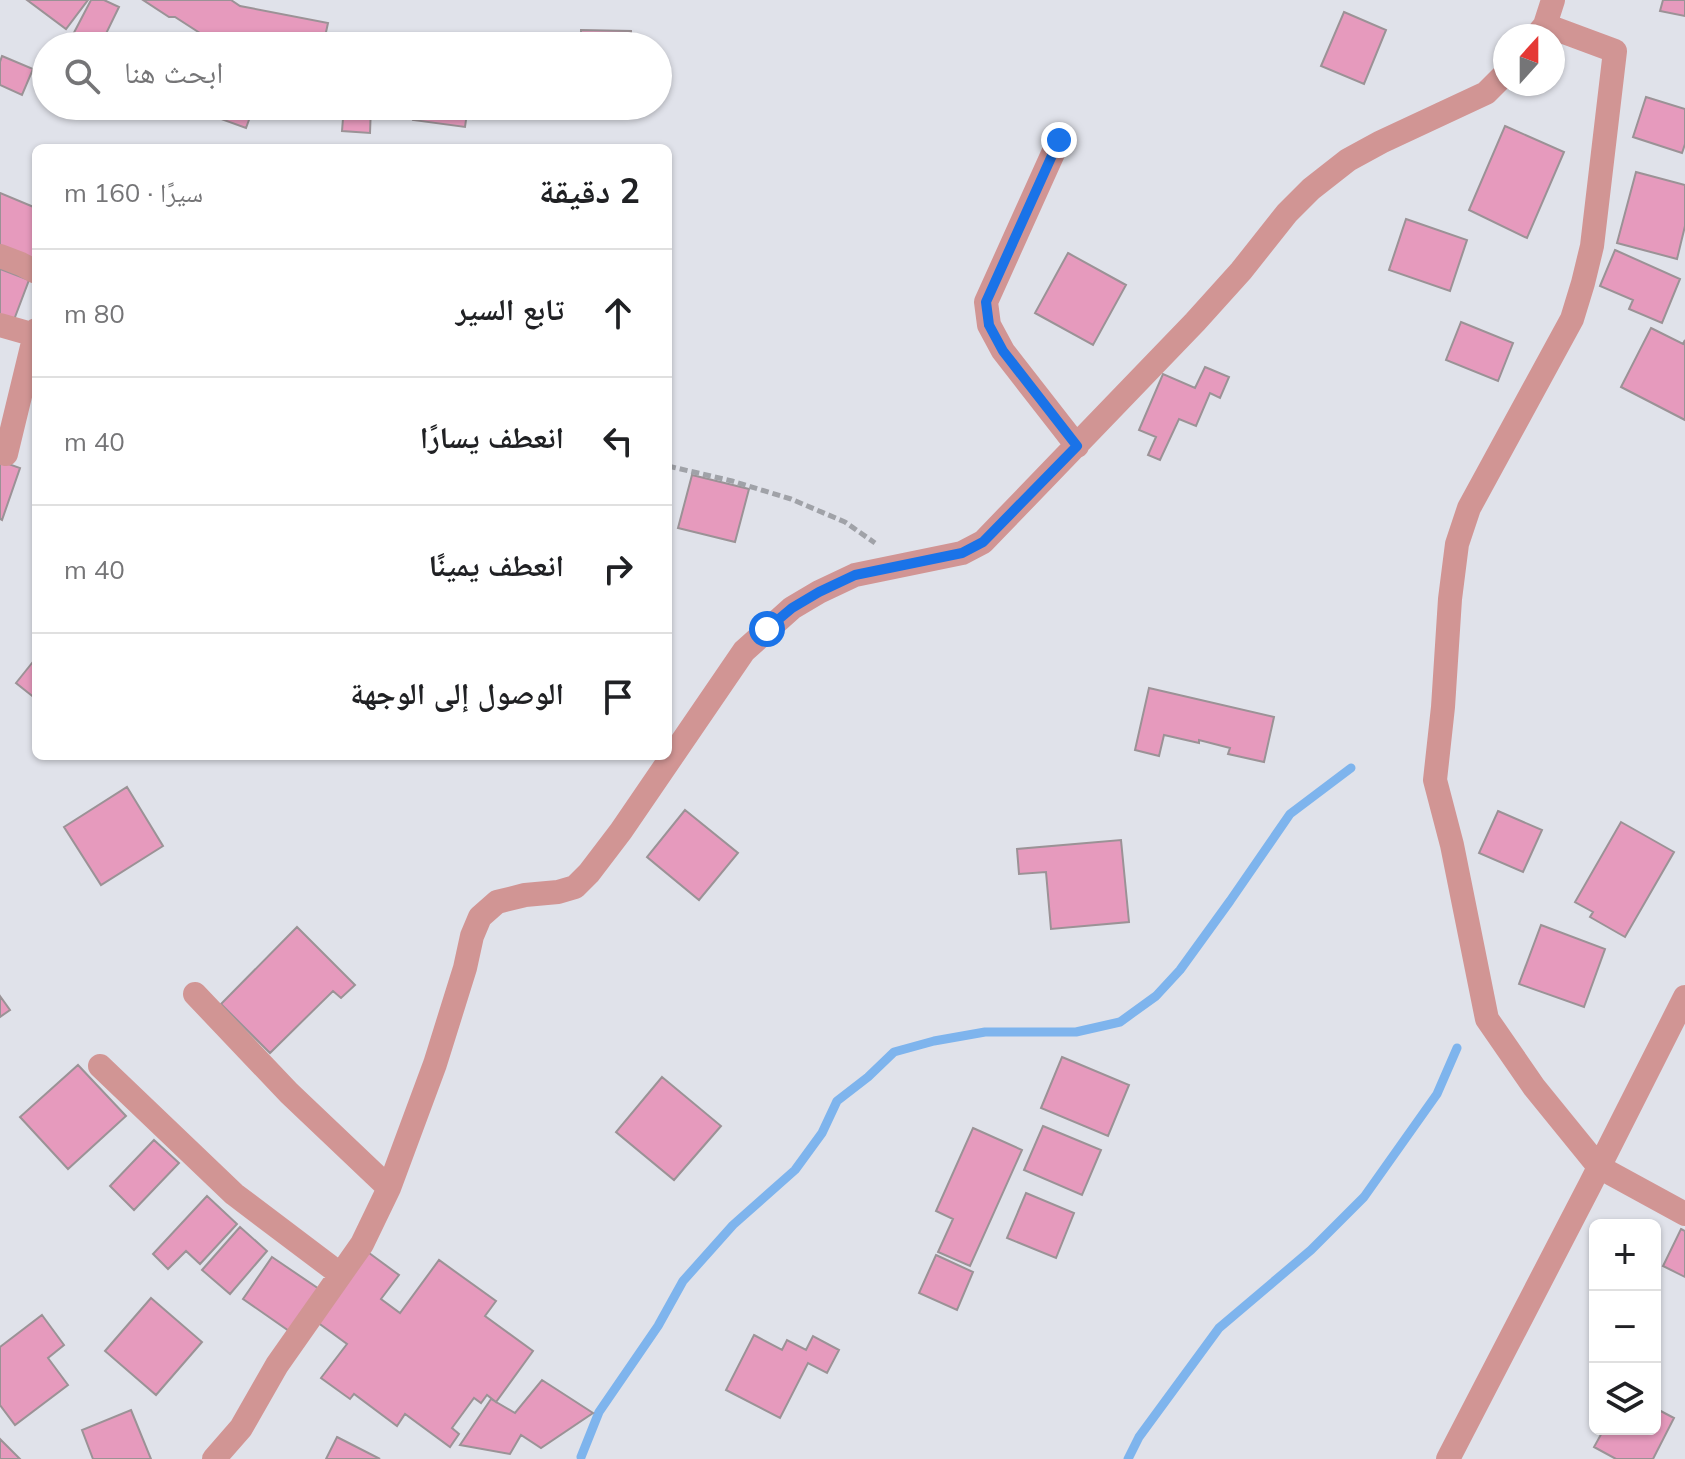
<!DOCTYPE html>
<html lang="ar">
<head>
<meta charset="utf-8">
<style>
	body { margin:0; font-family:Mulish,"Noto Naskh Arabic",sans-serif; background:#f2f2f2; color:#202124; direction:rtl }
	.controls { position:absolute; right:24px; bottom:24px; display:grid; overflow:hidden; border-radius:12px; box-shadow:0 2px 6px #0004 }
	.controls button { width:72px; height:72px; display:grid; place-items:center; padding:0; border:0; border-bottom:2px solid #e0e0e0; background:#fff; color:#202124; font:40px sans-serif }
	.compass { position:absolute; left:1493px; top:24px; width:72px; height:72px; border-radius:50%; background:#fff; box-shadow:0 2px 6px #0004; rotate:21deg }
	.stop { position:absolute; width:24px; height:24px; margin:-18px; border:6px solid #1a73e8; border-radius:50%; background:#fff }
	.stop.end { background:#1a73e8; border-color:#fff; box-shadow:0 2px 8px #0008 }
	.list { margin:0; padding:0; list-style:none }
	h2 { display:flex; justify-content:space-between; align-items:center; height:104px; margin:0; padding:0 32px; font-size:34px }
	h2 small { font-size:26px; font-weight:400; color:#757577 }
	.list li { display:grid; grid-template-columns:52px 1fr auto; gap:24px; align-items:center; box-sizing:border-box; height:128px; padding:0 32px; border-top:2px solid #e0e0e0 }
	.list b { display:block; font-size:30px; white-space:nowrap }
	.list em { font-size:26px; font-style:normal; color:#757577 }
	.icon { flex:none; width:44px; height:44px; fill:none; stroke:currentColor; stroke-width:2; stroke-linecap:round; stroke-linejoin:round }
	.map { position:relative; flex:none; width:1685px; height:1459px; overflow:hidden; direction:ltr }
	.search { position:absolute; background:#fff; box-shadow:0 2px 6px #0004; left:32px; top:32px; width:640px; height:88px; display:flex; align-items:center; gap:20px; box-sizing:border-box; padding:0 28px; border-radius:44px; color:#757577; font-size:30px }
	.panel { position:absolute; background:#fff; box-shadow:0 2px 6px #0004; left:32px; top:144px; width:640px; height:616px; border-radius:12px; direction:rtl }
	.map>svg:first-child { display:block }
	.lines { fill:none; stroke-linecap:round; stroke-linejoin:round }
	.stream { stroke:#7eb4ed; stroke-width:9 }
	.building { fill:#e69abd; stroke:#9b9296; stroke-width:2 }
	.path { stroke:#a0a2a8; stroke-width:5; stroke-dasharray:8 4; stroke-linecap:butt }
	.minor { stroke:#d19594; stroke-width:24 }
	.route { stroke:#1a73e8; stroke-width:10 }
</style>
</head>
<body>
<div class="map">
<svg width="1685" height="1459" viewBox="0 0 1685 1459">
	<rect width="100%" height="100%" fill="#e0e2ea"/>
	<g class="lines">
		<path class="stream" d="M 581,1457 L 599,1412 L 658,1326 L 683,1281 L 733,1225 L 795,1170 L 822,1133 L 837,1101 L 868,1077 L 894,1052 L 934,1041 L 985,1032 L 1076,1032 L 1120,1022 L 1156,996 L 1180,970 L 1230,901 L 1290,814 L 1351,768
			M 1128,1459 L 1139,1437 L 1219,1328 L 1311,1250 L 1364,1197 L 1437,1094 L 1457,1048"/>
	</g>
	<path class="building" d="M 27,0 L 88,0 L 66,29 Z
		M 91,0 L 104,0 L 119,7 L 100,46 L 67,46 Z
		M 143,0 L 231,0 L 240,6 L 328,23 L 323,46 L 229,46 L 217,44 L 175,17 L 169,17 Z
		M 1663,0 L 1685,0 L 1685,16 L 1660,11 Z
		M 1344,12 L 1386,30 L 1364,84 L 1321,66 Z
		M 581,30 L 631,31 L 631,46 L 581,46 Z
		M 2,56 L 33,69 L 22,95 L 0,85 L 0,62 Z
		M 1646,97 L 1685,109 L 1685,144 L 1682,153 L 1633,137 Z
		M 214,106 L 254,106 L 246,128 L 210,115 Z
		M 344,106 L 371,106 L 370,133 L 342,131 Z
		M 414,106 L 468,106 L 465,127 L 413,120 Z
		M 1505,126 L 1564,152 L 1527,238 L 1469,210 Z
		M 1636,172 L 1685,185 L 1685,226 L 1677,259 L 1617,243 Z
		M 0,193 L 36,208 L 36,260 L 0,245 Z
		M 1406,219 L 1467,240 L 1450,291 L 1389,270 Z
		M 1615,250 L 1680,279 L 1662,323 L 1629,309 L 1633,300 L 1600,286 Z
		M 1068,253 L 1126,285 L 1093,345 L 1035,313 Z
		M 0,269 L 29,280 L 12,325 L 0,321 Z
		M 1461,322 L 1513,343 L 1498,381 L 1446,360 Z
		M 1651,328 L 1683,344 L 1685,340 L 1685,420 L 1621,387 Z
		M 1205,367 L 1229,377 L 1220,398 L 1210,393 L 1196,426 L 1179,419 L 1160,460 L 1148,455 L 1156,437 L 1139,430 L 1163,374 L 1195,388 Z
		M 0,461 L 20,468 L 2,520 L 0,519 Z
		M 692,475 L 749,489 L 735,542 L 678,528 Z
		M 36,658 L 36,699 L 16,683 Z
		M 1149,688 L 1274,717 L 1264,762 L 1228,754 L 1230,748 L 1199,740 L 1199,743 L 1164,735 L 1159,756 L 1135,750 Z
		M 127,787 L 163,846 L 101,885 L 64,827 Z
		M 685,810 L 738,853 L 699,900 L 647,857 Z
		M 1498,811 L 1542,830 L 1523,872 L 1479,853 Z
		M 1621,822 L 1674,852 L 1625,937 L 1590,917 L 1593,912 L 1575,902 Z
		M 1121,840 L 1129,922 L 1051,929 L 1046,872 L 1019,874 L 1017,849 Z
		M 1541,925 L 1605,949 L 1584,1007 L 1519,984 Z
		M 297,927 L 355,985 L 341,998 L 333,991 L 270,1053 L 221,1004 Z
		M 0,996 L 10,1010 L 0,1017 Z
		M 1062,1057 L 1129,1085 L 1108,1136 L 1041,1108 Z
		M 78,1065 L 126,1116 L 68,1169 L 20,1117 Z
		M 662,1077 L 721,1126 L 674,1180 L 616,1132 Z
		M 1043,1126 L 1101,1150 L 1082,1195 L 1024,1170 Z
		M 973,1128 L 1022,1150 L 970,1266 L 938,1252 L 953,1219 L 936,1211 Z
		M 154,1140 L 179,1163 L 134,1210 L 110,1186 Z
		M 1026,1193 L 1074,1213 L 1056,1258 L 1007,1238 Z
		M 207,1196 L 237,1224 L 200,1264 L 186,1251 L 168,1269 L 153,1254 Z
		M 240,1227 L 267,1251 L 230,1294 L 202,1270 Z
		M 1681,1229 L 1685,1231 L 1685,1277 L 1663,1266 Z
		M 365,1250 L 399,1275 L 381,1299 L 400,1313 L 439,1260 L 496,1301 L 485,1316 L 533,1351 L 496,1402 L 487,1395 L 481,1403 L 474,1398 L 452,1428 L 459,1434 L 450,1447 L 405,1414 L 397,1426 L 354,1394 L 350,1399 L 321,1378 L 347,1344 L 313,1319 Z
		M 936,1255 L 973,1272 L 957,1310 L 919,1293 Z
		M 272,1257 L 322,1291 L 292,1333 L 243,1299 Z
		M 151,1298 L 202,1342 L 156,1395 L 105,1351 Z
		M 42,1315 L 64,1345 L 48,1358 L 68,1385 L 15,1425 L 0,1405 L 0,1347 Z
		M 754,1335 L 782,1350 L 787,1340 L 806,1350 L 813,1336 L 839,1350 L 827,1373 L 808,1363 L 780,1418 L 726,1390 Z
		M 542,1380 L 593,1413 L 541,1448 L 521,1435 L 510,1454 L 460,1445 L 491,1399 L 515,1413 Z
		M 1655,1408 L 1674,1418 L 1653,1459 L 1616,1459 L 1594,1447 L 1604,1429 L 1655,1429 Z
		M 131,1410 L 151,1459 L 93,1459 L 82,1430 Z
		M 337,1437 L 380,1459 L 326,1459 Z
		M 0,1439 L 20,1459 L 0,1459 Z"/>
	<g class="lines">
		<path class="path" d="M 668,466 L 732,481 L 791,499 L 845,522 L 875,543"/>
		<path class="minor" d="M 1545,25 L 1615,51 L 1592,246 L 1583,283 L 1572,319 L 1469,508 L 1457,544 L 1450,599 L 1443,707 L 1435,780 L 1452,845 L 1487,1019 L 1534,1087 L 1599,1167 L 1685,1214
			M 1536,36 L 1545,25 L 1553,0
			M 1059,140 L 986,302 L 989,325 L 1003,351 L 1077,446
			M 0,256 L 21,264 L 36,272
			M 0,325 L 35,335
			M 0,452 L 6,454 L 36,330
			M 195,994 L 289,1093 L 389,1188
			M 100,1066 L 234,1194 L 340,1274
			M 214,1459 L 241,1428 L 277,1365 L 362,1244 L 389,1188 L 435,1064 L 465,968 L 472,936 L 480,917 L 497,902 L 525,895 L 558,892 L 575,887 L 589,873 L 621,831 L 744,651 L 792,608 L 819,592 L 855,575 L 962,553 L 983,542 L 1195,322 L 1241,271 L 1287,213 L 1311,189 L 1348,160 L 1381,142 L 1486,93 L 1505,74
			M 1448,1459 L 1590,1185 L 1685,997"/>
	</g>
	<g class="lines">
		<path class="route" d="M 767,629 L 792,608 L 819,592 L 855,575 L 962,553 L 983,542 L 1077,446 L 1003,351 L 989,325 L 986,302 L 1059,140"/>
	</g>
</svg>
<div class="controls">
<button>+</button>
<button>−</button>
<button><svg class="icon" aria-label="layers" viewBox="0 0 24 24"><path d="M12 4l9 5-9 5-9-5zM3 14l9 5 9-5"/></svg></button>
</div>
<svg class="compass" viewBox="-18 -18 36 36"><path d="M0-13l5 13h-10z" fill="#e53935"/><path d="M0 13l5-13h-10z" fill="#757577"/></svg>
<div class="stop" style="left:767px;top:629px"></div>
<div class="stop end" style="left:1059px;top:140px"></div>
<div class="search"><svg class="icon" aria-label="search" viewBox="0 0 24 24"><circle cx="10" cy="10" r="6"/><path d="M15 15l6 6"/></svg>ابحث هنا</div>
<section class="panel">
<h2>2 دقيقة<small>سيرًا · 160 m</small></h2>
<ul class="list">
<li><svg class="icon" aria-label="ahead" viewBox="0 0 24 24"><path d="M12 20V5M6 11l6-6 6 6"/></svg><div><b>تابع السير</b></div><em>80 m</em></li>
<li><svg class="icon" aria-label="left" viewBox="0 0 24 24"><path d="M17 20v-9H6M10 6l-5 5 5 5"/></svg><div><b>انعطف يسارًا</b></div><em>40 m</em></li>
<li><svg class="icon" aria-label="right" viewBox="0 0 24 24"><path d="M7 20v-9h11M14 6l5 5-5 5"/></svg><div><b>انعطف يمينًا</b></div><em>40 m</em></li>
<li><svg class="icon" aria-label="arrive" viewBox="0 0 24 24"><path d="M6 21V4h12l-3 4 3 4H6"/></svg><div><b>الوصول إلى الوجهة</b></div></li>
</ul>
</section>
</div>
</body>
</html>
